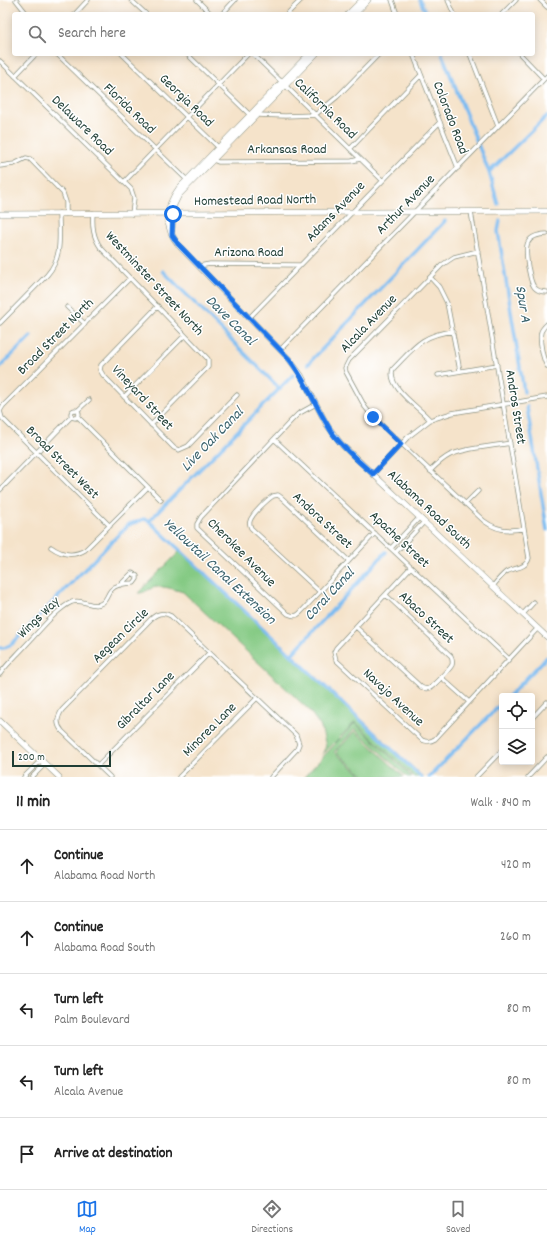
<!DOCTYPE html>
<html lang="en">
<head>
<meta charset="utf-8">
<style>
	body { margin:0; font-family:Dekko,sans-serif; background:#f6f6f6; color:#222 }
	.controls { position:absolute; right:12px; bottom:12px; display:grid; overflow:hidden; border-radius:4px; box-shadow:0 2px 10px #0003 }
	.controls button { width:36px; height:36px; display:grid; place-items:center; padding:0; border:0; border-bottom:1px solid #e0e0e0; background:#fff; color:#222; font:20px sans-serif }
	.scale { position:absolute; left:12px; bottom:10px; width:99px; box-sizing:border-box; padding-left:4px; border:2px solid #1f3d34; border-top:0; font-size:11px; line-height:14px; white-space:nowrap; color:#1f3d34; -webkit-text-stroke:3px #fff; paint-order:stroke }
	.stop { position:absolute; width:12px; height:12px; margin:-9px; border:3px solid #1a73e8; border-radius:50%; background:#fff }
	.stop.end { background:#1a73e8; border-color:#fff; box-shadow:0 1px 4px #0008 }
	.list { margin:0; padding:0; list-style:none }
	h2 { display:flex; justify-content:space-between; align-items:center; height:52px; margin:0; padding:0 16px; font-size:17px }
	h2 small { font-size:13px; font-weight:400; color:#767676 }
	.list li { display:grid; grid-template-columns:26px 1fr auto; gap:12px; align-items:center; box-sizing:border-box; height:72px; padding:0 16px; border-top:1px solid #e0e0e0 }
	.list b { display:block; font-size:15px; white-space:nowrap }
	.list p { margin:0; font-size:13px; white-space:nowrap; color:#767676 }
	.list em { font-size:13px; font-style:normal; color:#767676 }
	.icon { flex:none; width:22px; height:22px; fill:none; stroke:currentColor; stroke-width:2; stroke-linecap:round; stroke-linejoin:round }
	.map { position:relative; flex:none; width:547px; height:777px; overflow:hidden }
	.search { position:absolute; background:#fff; box-shadow:0 2px 10px #0003; left:12px; right:12px; top:12px; height:44px; display:flex; align-items:center; gap:10px; box-sizing:border-box; padding:0 14px; border-radius:4px; color:#767676; font-size:15px }
	.sheet { height:412px; background:#fff }
	nav { display:flex; justify-content:space-around; align-items:center; box-sizing:border-box; height:56px; border-top:1px solid #e0e0e0; background:#fff; font-size:11px; color:#767676 }
	nav a { display:grid; justify-items:center; gap:2px }
	nav .on { color:#1a73e8 }
	.map>svg:first-child { display:block }
	.green { fill:#85ca84; stroke:#52845c }
	.lines { fill:none; stroke-linecap:round; stroke-linejoin:round }
	.canal { stroke:#7dbcf1; stroke-width:3.5 }
	.street-casing { stroke:#8a907f; stroke-width:5 }
	.secondary-casing { stroke:#8a907f; stroke-width:6 }
	.street { stroke:#fff; stroke-width:3.5 }
	.secondary { stroke:#fff; stroke-width:5 }
	.route { stroke:#1a73e8; stroke-width:5 }
	.labels { text-anchor:middle; dominant-baseline:central; stroke-width:3; stroke-linejoin:round; paint-order:stroke }
	.street-label { font-size:14px; fill:#1f3d34; stroke:#fff }
	.water-label { font-size:15px; font-style:italic; fill:#3b636d; stroke:#fff }
</style>
</head>
<body>
<div class="map">
<svg width="547" height="777" viewBox="0 0 547 777">
	<rect width="100%" height="100%" fill="#fff"/>
	<filter id="ink" filterUnits="userSpaceOnUse"><feTurbulence type="fractalNoise" baseFrequency=".025" numOctaves="2"/><feDisplacementMap in="SourceGraphic" scale="8" xChannelSelector="R" yChannelSelector="G"/><feConvolveMatrix kernelMatrix="1 2 1 2 8 2 1 2 1" color-interpolation-filters="sRGB"/></filter>
	<filter id="wash" filterUnits="userSpaceOnUse"><feTurbulence type="fractalNoise" baseFrequency=".012" numOctaves="4" result="noise"/><feDisplacementMap in="SourceGraphic" scale="16" xChannelSelector="R" yChannelSelector="G"/><feGaussianBlur stdDeviation="0.9" result="paint"/><feColorMatrix in="noise" values="0 0 0 0 0 0 0 0 0 0 0 0 0 0 0 0 0 1.4 0 .05"/><feComposite in="paint" operator="in"/></filter>
	<g filter="url(#wash)">
		<rect width="100%" height="100%" fill="#f5e3ca"/>
		<path class="green" d="M 181,550 L 407,762 L 423,777 L 414,777 L 355,722 L 322,755 L 326,746 L 321,727 L 309,710 L 183,592 C 173,589 160,584 150,589 C 145,591 144,593 138,593 Z
			M 355,723 L 412,777 L 407,777 L 355,729 L 334,752 L 364,777 L 304,777 Z
			M 355,731 L 404,777 L 366,777 L 336,752 Z"/>
		<g class="lines">
			<path class="canal" d="M 420,0 L 426,14
				M 442,54 L 489,172 L 498,204
				M 489,172 L 547,116
				M 500,221 L 498,231 L 524,392
				M 163,271 L 280,389
				M 308,364 L 445,221
				M 0,367 L 31,336
				M 527,407 L 547,530
				M 149,521 L 293,375
				M 0,648 L 4,648 L 12,644 L 128,525 L 144,519 L 149,521 L 421,777
				M 291,655 L 386,552
				M 509,696 L 547,657
				M 429,777 L 502,703"/>
		</g>
	</g>
	<g filter="url(#ink)">
		<g class="lines">
			<defs>
				<path id="street" d="M 16,0 L 27,14
					M 131,0 L 146,14
					M 197,0 L 211,14
					M 392,0 L 397,14
					M 448,0 L 454,14
					M 540,0 L 547,7
					M 75,14 L 88,0
					M 222,14 L 235,0
					M 287,14 L 301,0
					M 502,14 L 516,0
					M 57,54 L 187,180
					M 122,54 L 218,147
					M 187,54 L 250,115
					M 253,54 L 382,180
					M 413,54 L 458,168
					M 470,54 L 498,126
					M 520,54 L 544,79
					M 0,61 L 131,189 L 134,198 L 132,214
					M 15,76 L 36,54
					M 257,115 L 285,116 L 315,115 L 337,97 L 379,54
					M 350,149 L 421,75
					M 213,160 L 218,162 L 352,161 L 360,159
					M 0,166 L 14,164 L 26,158 L 30,159 L 63,193 L 66,202 L 66,214
					M 124,182 L 248,54
					M 471,212 L 529,558 C 526,569 515,567 506,572 C 501,576 497,581 493,586
					M 93,213 C 92,226 93,237 101,248 L 208,359 L 208,367 L 151,425
					M 547,234 C 523,235 525,248 528,267 C 530,274 530,283 535,288 C 538,291 543,292 547,292
					M 478,251 L 454,257 L 442,265 L 349,360 L 345,368 L 346,372 L 365,407 L 373,417 L 484,521 C 496,530 510,532 524,528
					M 199,266 L 210,264 L 300,265
					M 430,277 L 439,287 L 447,303 L 460,371
					M 158,306 L 101,365 L 100,370 L 103,375 L 174,448 L 179,450 L 188,446 L 237,395
					M 67,307 L 85,324
					M 249,318 L 440,122
					M 0,323 L 47,275 C 63,257 59,236 59,213
					M 547,324 C 544,327 542,329 541,332 C 539,340 543,360 547,366
					M 280,350 L 547,76
					M 438,375 L 497,365
					M 124,397 L 185,335
					M 316,404 L 298,414 L 291,421 L 201,517 L 197,524 L 197,528 L 288,614 C 293,616 296,617 300,613 L 375,533
					M71 414a4 4 0 1 1 8 0a4 4 0 1 1-8 0Z
					M 77,411 L 89,400
					M 78,417 L 161,500
					M 430,420 C 420,408 386,387 393,369 C 414,348 421,335 453,331
					M 274,439 L 509,659
					M 430,471 C 436,465 442,459 450,455 C 467,447 491,447 510,443
					M 373,474 L 408,437 L 430,420 L 452,413 L 547,397
					M 0,490 L 71,417
					M 465,504 L 478,491
					M 110,526 L 2,418 L 0,411 L 3,406 L 130,278
					M 51,547 C 62,555 73,557 85,550 L 148,487
					M 391,548 L 419,518
					M 396,552 L 424,522
					M 411,567 L 336,648 L 334,652 L 336,660 L 422,740 C 427,742 430,742 435,739 L 538,628
					M 320,592 L 251,528 C 250,525 249,524 250,521 C 252,514 267,500 273,496 L 278,495 L 282,498 L 349,561
					M 523,614 L 534,602
					M 356,627 L 421,687 C 424,689 427,689 430,688 C 435,685 449,670 452,665 C 453,661 452,659 451,656 L 386,595
					M 0,674 C 7,664 17,655 25,646 C 37,634 56,609 72,602 C 83,598 93,609 102,603 C 107,600 107,594 111,590 C 116,584 126,583 134,583 L 137,579 L 137,576 L 132,573 L 120,585
					M 441,677 L 469,702
					M 532,718 L 547,702
					M 98,765 L 209,653
					M 24,777 L 39,762 L 43,761 L 43,766 L 32,777
					M 110,777 L 62,731 C 56,724 57,718 62,710 L 151,619 C 157,613 164,612 171,616 L 296,735 L 299,744 L 297,749 L 271,777
					M 179,777 L 257,698
					M 476,777 L 502,750
					M 528,777 L 547,757"/>
				<path id="secondary" d="M 348,14 L 362,0
					M 355,14 L 368,0
					M 309,54 L 179,188 C 164,208 164,227 179,246 L 289,359 L 301,375 L 327,425 L 342,445 L 547,637
					M 0,214 C 182,213 365,212 547,211
					M 172,230 L 174,205 L 179,195 L 316,54
					M 0,721 L 59,777"/>
			</defs>
			<use href="#street" class="street-casing"/>
			<use href="#secondary" class="secondary-casing"/>
			<use href="#street" class="street"/>
			<use href="#secondary" class="secondary"/>
		</g>
	</g>
	<g class="lines" filter="url(#ink)">
		<path class="route" d="M 173,214 L 172,235 L 178,244 L 289,359 C 307,382 317,410 333,434 C 344,449 359,462 373,474 L 401,444 L 373,417"/>
	</g>
	<g class="labels">
		<g class="street-label">
			<text transform="translate(186 101) rotate(44)">Georgia Road</text>
			<text transform="translate(129 109) rotate(44)">Florida Road</text>
			<text transform="translate(325 109) rotate(44)">California Road</text>
			<text transform="translate(450 118) rotate(69)">Colorado Road</text>
			<text transform="translate(82 126) rotate(44)">Delaware Road</text>
			<text x="287" y="150">Arkansas Road</text>
			<text transform="translate(255 201) rotate(-1)">Homestead Road North</text>
			<text transform="translate(406 205) rotate(-46)">Arthur Avenue</text>
			<text transform="translate(336 212) rotate(-46)">Adams Avenue</text>
			<text x="249" y="253">Arizona Road</text>
			<text transform="translate(154 284) rotate(47)">Westminster Street North</text>
			<text transform="translate(369 324) rotate(-46)">Alcala Avenue</text>
			<text transform="translate(56 337) rotate(-45)">Broad Street North</text>
			<text transform="translate(142 398) rotate(47)">Vineyard Street</text>
			<text transform="translate(515 407) rotate(81)">Andros Street</text>
			<text transform="translate(62 463) rotate(45)">Broad Street West</text>
			<text transform="translate(429 510) rotate(43)">Alabama Road South</text>
			<text transform="translate(322 521) rotate(43)">Andora Street</text>
			<text transform="translate(399 540) rotate(43)">Apache Street</text>
			<text transform="translate(241 553) rotate(45)">Cherokee Avenue</text>
			<text transform="translate(39 618) rotate(-44)">Wings Way</text>
			<text transform="translate(426 618) rotate(43)">Abaco Street</text>
			<text transform="translate(121 636) rotate(-44)">Aegean Circle</text>
			<text transform="translate(393 698) rotate(43)">Navajo Avenue</text>
			<text transform="translate(146 701) rotate(-45)">Gibraltar Lane</text>
			<text transform="translate(210 730) rotate(-45)">Minorea Lane</text>
		</g>
		<g class="water-label">
			<text transform="translate(522 304) rotate(81)">Spur A</text>
			<text transform="translate(230 321) rotate(45)">Dave Canal</text>
			<text transform="translate(213 440) rotate(-46)">Live Oak Canal</text>
			<text transform="translate(219 572) rotate(43)">Yellowtail Canal Extension</text>
			<text transform="translate(330 595) rotate(-47)">Coral Canal</text>
		</g>
	</g>
</svg>
<div class="controls">
<button><svg class="icon" aria-label="locate" viewBox="0 0 24 24"><circle cx="12" cy="12" r="6"/><path d="M12 2v4M12 18v4M2 12h4M18 12h4"/></svg></button>
<button><svg class="icon" aria-label="layers" viewBox="0 0 24 24"><path d="M12 4l9 5-9 5-9-5zM3 14l9 5 9-5"/></svg></button>
</div>
<div class="scale">200 m</div>
<div class="stop" style="left:173px;top:214px"></div>
<div class="stop end" style="left:373px;top:417px"></div>
<div class="search"><svg class="icon" aria-label="search" viewBox="0 0 24 24"><circle cx="10" cy="10" r="6"/><path d="M15 15l6 6"/></svg>Search here</div>
</div>
<section class="sheet">
<h2>11 min<small>Walk · 840 m</small></h2>
<ul class="list">
<li><svg class="icon" aria-label="ahead" viewBox="0 0 24 24"><path d="M12 20V5M6 11l6-6 6 6"/></svg><div><b>Continue</b><p>Alabama Road North</p></div><em>420 m</em></li>
<li><svg class="icon" aria-label="ahead" viewBox="0 0 24 24"><path d="M12 20V5M6 11l6-6 6 6"/></svg><div><b>Continue</b><p>Alabama Road South</p></div><em>260 m</em></li>
<li><svg class="icon" aria-label="left" viewBox="0 0 24 24"><path d="M17 20v-9H6M10 6l-5 5 5 5"/></svg><div><b>Turn left</b><p>Palm Boulevard</p></div><em>80 m</em></li>
<li><svg class="icon" aria-label="left" viewBox="0 0 24 24"><path d="M17 20v-9H6M10 6l-5 5 5 5"/></svg><div><b>Turn left</b><p>Alcala Avenue</p></div><em>80 m</em></li>
<li><svg class="icon" aria-label="arrive" viewBox="0 0 24 24"><path d="M6 21V4h12l-3 4 3 4H6"/></svg><div><b>Arrive at destination</b></div></li>
</ul>
</section>
<nav>
<a class="on"><svg class="icon" aria-label="map" viewBox="0 0 24 24"><path d="M3 6l6-2 6 2 6-2v14l-6 2-6-2-6 2zM9 4v14M15 6v14"/></svg>Map</a>
<a><svg class="icon" aria-label="directions" viewBox="0 0 24 24"><path d="M12 3l9 9-9 9-9-9zM9 14v-3h6M13 9l2 2-2 2"/></svg>Directions</a>
<a><svg class="icon" aria-label="saved" viewBox="0 0 24 24"><path d="M7 4h10v16l-5-4-5 4z"/></svg>Saved</a>
</nav>
</body>
</html>
